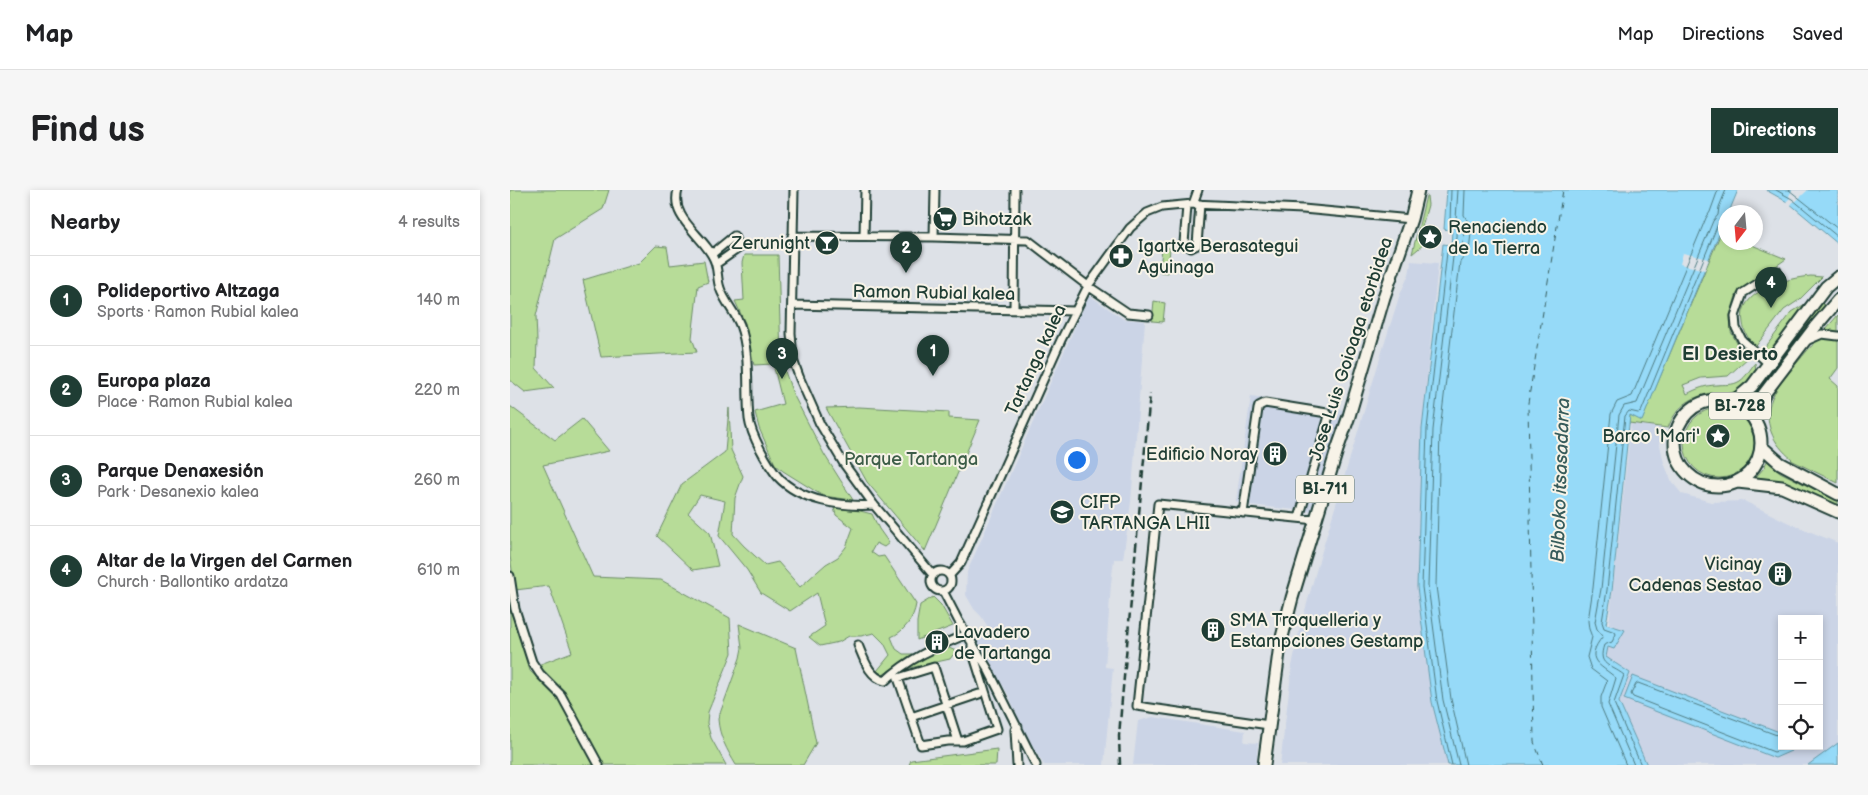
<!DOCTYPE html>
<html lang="en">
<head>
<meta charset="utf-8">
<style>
	body { margin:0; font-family:"Balsamiq Sans",sans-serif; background:#f6f6f6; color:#202124 }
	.controls { position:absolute; right:15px; bottom:15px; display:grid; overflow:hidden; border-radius:0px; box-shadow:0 2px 8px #0003 }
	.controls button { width:45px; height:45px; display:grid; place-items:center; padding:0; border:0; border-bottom:1px solid #e0e0e0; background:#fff; color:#202124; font:25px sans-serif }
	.compass { position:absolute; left:1208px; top:15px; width:45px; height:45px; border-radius:50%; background:#fff; box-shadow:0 2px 8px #0003; rotate:196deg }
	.you { position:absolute; left:566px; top:269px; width:18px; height:18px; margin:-12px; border:4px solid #fff; border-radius:50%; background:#1a73e8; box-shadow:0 0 0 8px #1a73e833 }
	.badge { display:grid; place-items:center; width:32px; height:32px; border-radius:50%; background:#1f3d34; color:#fff; font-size:16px; font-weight:700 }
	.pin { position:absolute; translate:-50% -41px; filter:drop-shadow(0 1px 2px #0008) }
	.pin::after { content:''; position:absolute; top:26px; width:18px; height:15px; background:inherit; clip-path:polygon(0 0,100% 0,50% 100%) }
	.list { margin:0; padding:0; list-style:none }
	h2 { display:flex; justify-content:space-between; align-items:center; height:65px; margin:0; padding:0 20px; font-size:21px }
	h2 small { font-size:16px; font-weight:400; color:#757577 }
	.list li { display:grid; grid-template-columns:32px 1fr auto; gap:15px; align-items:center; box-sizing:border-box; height:90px; padding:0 20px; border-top:1px solid #e0e0e0 }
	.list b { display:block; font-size:19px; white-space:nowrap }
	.list p { margin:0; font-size:16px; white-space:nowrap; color:#757577 }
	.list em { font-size:16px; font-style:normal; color:#757577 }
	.icon { flex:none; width:28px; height:28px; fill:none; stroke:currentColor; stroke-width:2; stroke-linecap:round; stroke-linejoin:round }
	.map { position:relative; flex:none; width:1328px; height:575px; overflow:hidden; border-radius:0px }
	header { display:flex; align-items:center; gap:30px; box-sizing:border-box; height:70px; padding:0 25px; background:#fff; border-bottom:1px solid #e0e0e0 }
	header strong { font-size:24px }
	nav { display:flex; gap:28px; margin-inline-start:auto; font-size:18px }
	.intro { display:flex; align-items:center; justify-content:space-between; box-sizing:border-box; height:120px; padding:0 30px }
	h1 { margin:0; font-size:35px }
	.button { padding:12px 22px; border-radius:0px; background:#1f3d34; color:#fff; font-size:18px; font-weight:700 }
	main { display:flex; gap:30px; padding:0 30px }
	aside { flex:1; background:#fff; border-radius:0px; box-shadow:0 2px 8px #0003 }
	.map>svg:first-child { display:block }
	.built { fill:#cbd4e6; fill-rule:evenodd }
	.green { fill:#b7dc98; stroke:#6b8c66 }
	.water { fill:#96daf8; stroke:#669baa }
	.pier { fill:#dde1e7 }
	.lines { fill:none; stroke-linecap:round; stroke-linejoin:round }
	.shore { stroke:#4f7c82; stroke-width:1 }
	.ferry { stroke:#375c5b; stroke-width:1; stroke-dasharray:6 5; stroke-linecap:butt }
	.minor-casing { stroke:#1f3d34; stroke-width:11 }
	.primary-casing { stroke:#1f3d34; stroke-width:15 }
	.minor { stroke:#f7f3e8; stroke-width:7 }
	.primary { stroke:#f7f3e8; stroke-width:11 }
	.rail { stroke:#1f3d34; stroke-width:2.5; stroke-dasharray:8 4; stroke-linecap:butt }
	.labels { text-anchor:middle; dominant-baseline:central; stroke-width:4; stroke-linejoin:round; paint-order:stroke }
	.shield { fill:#f7f3e8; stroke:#60746a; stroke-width:1 }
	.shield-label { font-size:16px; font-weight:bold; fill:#1f3d34 }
	.poi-label { font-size:18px; fill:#1f3d34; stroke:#f7f3e8; text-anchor:start }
	.street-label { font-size:18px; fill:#1f3d34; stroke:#f7f3e8 }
	.park-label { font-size:18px; fill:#3d5d48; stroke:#f7f3e8 }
	.neighbourhood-label { font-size:19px; font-weight:bold; fill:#1f3d34; stroke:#f7f3e8 }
	.water-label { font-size:19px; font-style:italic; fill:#375c5b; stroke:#f7f3e8 }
</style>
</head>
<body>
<header>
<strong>Map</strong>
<nav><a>Map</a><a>Directions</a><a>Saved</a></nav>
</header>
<div class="intro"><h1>Find us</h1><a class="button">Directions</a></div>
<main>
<aside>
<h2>Nearby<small>4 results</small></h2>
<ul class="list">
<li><span class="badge">1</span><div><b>Polideportivo Altzaga</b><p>Sports · Ramon Rubial kalea</p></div><em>140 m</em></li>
<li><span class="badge">2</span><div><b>Europa plaza</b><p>Place · Ramon Rubial kalea</p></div><em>220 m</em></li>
<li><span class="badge">3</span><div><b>Parque Denaxesión</b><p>Park · Desanexio kalea</p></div><em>260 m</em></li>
<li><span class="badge">4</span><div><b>Altar de la Virgen del Carmen</b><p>Church · Ballontiko ardatza</p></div><em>610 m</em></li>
</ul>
</aside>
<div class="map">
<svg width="1328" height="575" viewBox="0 0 1328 575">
	<rect width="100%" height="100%" fill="#dde1e7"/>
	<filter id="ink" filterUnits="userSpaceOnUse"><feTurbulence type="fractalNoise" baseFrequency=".02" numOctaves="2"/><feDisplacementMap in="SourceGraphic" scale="10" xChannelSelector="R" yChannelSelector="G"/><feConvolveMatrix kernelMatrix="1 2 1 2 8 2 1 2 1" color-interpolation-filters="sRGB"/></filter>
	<g filter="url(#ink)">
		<path class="built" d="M 900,71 L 928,73 L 912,239 L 907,397 L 922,512 L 938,575 L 770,575 L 782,476 L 789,442 L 808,374 L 874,155 L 889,107 L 899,84 L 901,74 Z
			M 579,105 L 613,129 L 635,131 L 621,312 L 613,369 L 604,369 L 601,394 L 595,477 L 603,478 L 594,575 L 534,575 L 514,541 L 498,504 L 468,456 L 464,443 L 478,437 L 471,426 L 464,419 L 456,405 L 457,382 Z
			M 741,206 L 835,220 L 805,322 L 731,314 L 726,311 Z
			M 1121,233 L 1150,238 L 1150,255 L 1154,273 L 1162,292 L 1172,304 L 1201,312 L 1234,311 L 1279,333 L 1328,353 L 1328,575 L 1137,575 L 1109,512 L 1120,483 L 1096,468 L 1098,457 L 1115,440 L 1099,434 ZM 1272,429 L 1309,429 L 1309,556 L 1272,556 Z
			M 643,527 L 735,541 L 734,552 L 748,553 L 746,575 L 623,575 L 628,531 Z"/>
		<path class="green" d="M 0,0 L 99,0 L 93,19 L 45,49 L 26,126 L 27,151 L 26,178 L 44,198 L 15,202 L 0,190 Z
			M 916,6 L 917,6 L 918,15 L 911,40 L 914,54 L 902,64 Z
			M 1210,45 L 1215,48 L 1216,52 L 1223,53 L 1228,55 L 1230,53 L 1237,53 L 1276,69 L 1227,103 L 1220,125 L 1221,142 L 1228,155 L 1240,166 L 1218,186 L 1191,188 L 1173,195 L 1177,204 C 1186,199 1196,195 1207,195 C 1215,194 1222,196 1230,191 C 1236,187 1240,179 1245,173 L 1246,181 C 1240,191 1231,201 1220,203 C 1214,204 1207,202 1200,203 C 1179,208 1166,217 1158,238 L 1119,233 L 1120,225 L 1132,230 Z
			M 146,56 L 157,57 L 160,75 L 194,71 L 198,92 L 188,96 L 182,148 L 187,162 L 91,167 L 73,90 L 129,73 Z
			M 652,57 L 660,58 L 658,83 L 650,82 Z
			M 234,65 L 268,65 L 271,170 L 283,204 L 314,264 L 343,310 L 313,306 L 273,281 L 265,274 L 249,238 L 245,222 L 273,214 L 263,174 L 244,175 L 235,133 L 225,111 L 234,110 L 232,73 Z
			M 1301,86 L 1312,87 L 1289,110 L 1274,120 L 1246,156 C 1239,151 1234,142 1233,133 C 1226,101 1277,88 1301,86 Z
			M 644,111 L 655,113 L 653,132 L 642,131 Z
			M 1312,113 L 1315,116 C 1291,144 1257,181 1244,215 L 1233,208 Z
			M 1295,114 L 1295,118 L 1262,160 L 1255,163 L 1251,163 L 1282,122 Z
			M 1328,125 L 1328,144 L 1315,140 Z
			M 1313,147 L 1320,147 L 1328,151 L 1328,178 L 1320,189 L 1328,196 L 1328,293 L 1281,270 L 1282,269 C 1263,254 1252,232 1262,208 C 1267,196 1278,185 1286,174 C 1295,164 1301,154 1313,147 Z
			M 0,216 L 45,250 L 72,229 L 99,261 L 33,275 L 83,387 L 151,390 L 220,428 L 222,463 L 198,522 L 197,533 L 201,548 L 216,575 L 93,575 L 53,501 L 33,483 L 28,475 L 62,462 L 39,396 L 5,400 L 0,366 Z
			M 349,217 L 439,222 L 439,228 L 470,230 L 415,361 L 357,292 L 316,218 Z
			M1174 253a35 35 0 1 1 70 0a35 35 0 1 1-70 0Z
			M 219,218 L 221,260 L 233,286 L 225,308 L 223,344 L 234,356 L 255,375 L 268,372 L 290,397 L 316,374 L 328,367 L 336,357 L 343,338 L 326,325 L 324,318 L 350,321 L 362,324 L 369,339 L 379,353 L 374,357 L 366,353 L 361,362 L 368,367 L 374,366 L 406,414 C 404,428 394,442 381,447 L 386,459 L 393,464 L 421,464 L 439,458 L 446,461 L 440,469 L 395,479 L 380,480 L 373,485 L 367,481 L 380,465 L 374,453 L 364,443 L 351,446 L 339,446 L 329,452 L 310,456 L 299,447 L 315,436 L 307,403 L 280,421 L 251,403 L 237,380 L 209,346 L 215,311 L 190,305 L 178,323 L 200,343 L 208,376 L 183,380 L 147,346 L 172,294 L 215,262 Z
			M 1257,271 L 1270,282 L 1328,311 L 1328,317 C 1301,304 1275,287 1245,288 L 1254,278 Z
			M 423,407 L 431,415 L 443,436 L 407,450 L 407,432 L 410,415 Z
			M 0,412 L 20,481 L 51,510 L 86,575 L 0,575 Z
			M 229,434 L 286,458 L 306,553 L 293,575 L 226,575 C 217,560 209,546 208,529 L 230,468 L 232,458 Z
			M 487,559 L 486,575 L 399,575 L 401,570 Z"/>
		<path class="water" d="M 937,0 L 1228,0 L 1219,22 L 1216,22 L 1215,30 L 1132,231 L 1120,225 L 1102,401 L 1096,434 L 1115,440 L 1104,459 L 1098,457 L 1096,467 L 1120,483 L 1109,512 L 1137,575 L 938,575 L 922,512 L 907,397 L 912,239 L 933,54 L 941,55 L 942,41 L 934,39 Z
			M 1256,0 L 1328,0 L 1328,54 L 1279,13 Z
			M 1123,486 L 1272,543 L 1272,556 L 1279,556 L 1281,561 L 1265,568 L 1114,509 Z
			M 1328,553 L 1328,575 L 1298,575 Z"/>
		<path class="pier" d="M 1282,0 L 1298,0 L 1285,12 L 1283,12 L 1280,17 L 1276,12 L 1280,8 L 1279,6 Z
			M 1173,63 L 1199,69 L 1195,80 L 1170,74 Z"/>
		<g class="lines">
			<path class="shore" d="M 941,0 L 940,33 C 949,41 948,44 945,57 L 937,62 L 917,239 L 912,397 L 927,511 L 942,575
				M 948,0 L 946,29 C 958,41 955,58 943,67 L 923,240 L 918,396 L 933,510 L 949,575
				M 955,0 L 954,25 L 960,35 L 961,43 L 959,61 L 950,72 L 930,240 L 926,396 L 941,509 L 956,575
				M 1266,0 L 1282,9 L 1328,47
				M 1279,0 L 1328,39
				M 1272,547 L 1128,493 L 1126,494 L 1121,504 L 1123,507 L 1264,562 L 1274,559 L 1275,556
				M 1116,575 L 1091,517 L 1091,507 L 1097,491 L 1081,479 L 1077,467 L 1082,447 L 1079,439 L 1078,431 L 1083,398 L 1101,224 L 1107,212 L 1122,206 L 1196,28 L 1200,22 L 1208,0
				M 1124,575 L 1098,514 L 1106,488 C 1090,474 1073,471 1093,446 L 1087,439 L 1085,432 L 1091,399 L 1109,225 L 1114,216 L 1127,213 L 1203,31 L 1208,25 L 1209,17 L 1216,0
				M 1131,575 L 1104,513 L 1114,485 C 1100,474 1087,476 1094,455 L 1102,452 L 1106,444 L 1105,442 L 1094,438 L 1092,432 L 1097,400 L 1115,226 L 1119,221 L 1128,223 L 1131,222 L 1208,34 L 1216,30"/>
			<path class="ferry" d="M 1033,575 L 1024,552 L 1018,213 L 1053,0"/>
			<defs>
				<path id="minor" d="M 168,0 C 159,30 197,47 205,72 C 208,80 207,90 210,98 C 214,111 225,122 230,135 C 241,165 236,199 239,229 C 241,245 258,275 268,287 C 290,311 332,317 364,315
					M 284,0 L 281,143 L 283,170 L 290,189 L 310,234 L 334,274 L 364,315 L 423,385
					M 683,14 L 688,0
					M 677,16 L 674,53 L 681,58 L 687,55 L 690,14
					M 282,46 L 424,47 L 518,50 L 578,96 L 618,123 L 639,125
					M 354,46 L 355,0
					M 424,47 L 425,0
					M 202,64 L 224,46 L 229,58 L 206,74
					M 282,115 L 565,121
					M 504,119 L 505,0
					M 1296,151 L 1312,144 L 1328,146
					M 1259,174 L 1232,150 L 1226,138 L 1225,126 L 1233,103 L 1267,81
					M 733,323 L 748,219 L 749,216 L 755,213 L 817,223 L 819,226 L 789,328
					M421 391a10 10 0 1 1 20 0a10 10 0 1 1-20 0Z
					M 440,385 L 451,373 L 551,150 L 578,96 L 620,38 L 637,23 L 652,17 L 683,14 L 793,19 L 901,29
					M 0,386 L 5,419 L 22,472 L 30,484 L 51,505 L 89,575
					M 433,401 L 448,430 L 478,479 L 526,575
					M 348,455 C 354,469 359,487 375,491 C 399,468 426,457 457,444
					M 401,527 L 469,504
					M 759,535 L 627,516 L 648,314 L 806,330
					M 448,551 L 424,477 L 388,488 L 411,555 L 438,551 L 453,551 L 487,539 L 462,460 L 462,453
					M 507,575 L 505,540 L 508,537"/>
				<path id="primary" d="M1165 253a43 43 0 1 1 86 0a43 43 0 1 1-86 0Z
					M 1223,212 L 1242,196 L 1316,97 L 1328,87
					M 1244,228 L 1254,204 L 1305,137 L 1328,110
					M 1252,257 L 1270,273 L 1328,304
					M 1228,292 L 1272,297 L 1328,322
					M 754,575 L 770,455 L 782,408 L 827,260 L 839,226 L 874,107 L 901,29 L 908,0"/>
			</defs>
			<use href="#minor" class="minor-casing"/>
			<use href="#primary" class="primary-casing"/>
			<use href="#minor" class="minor"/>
			<use href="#primary" class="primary"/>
			<path class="rail" d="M 610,575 L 609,546 L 612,509 L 640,204"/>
		</g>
	</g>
	<defs>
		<symbol id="supermarket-disc" viewBox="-11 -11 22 22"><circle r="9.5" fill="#1f3d34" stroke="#f7f3e8"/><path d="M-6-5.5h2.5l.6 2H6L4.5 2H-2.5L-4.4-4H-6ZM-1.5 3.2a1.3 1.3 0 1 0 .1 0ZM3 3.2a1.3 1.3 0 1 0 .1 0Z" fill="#fff"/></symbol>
		<symbol id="sight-disc" viewBox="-11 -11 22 22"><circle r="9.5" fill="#1f3d34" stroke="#f7f3e8"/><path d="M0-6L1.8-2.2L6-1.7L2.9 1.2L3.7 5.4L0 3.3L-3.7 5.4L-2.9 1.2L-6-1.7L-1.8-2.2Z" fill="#fff"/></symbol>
		<symbol id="bar-disc" viewBox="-11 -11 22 22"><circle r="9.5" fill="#1f3d34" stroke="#f7f3e8"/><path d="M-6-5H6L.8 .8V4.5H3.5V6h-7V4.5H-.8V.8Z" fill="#fff"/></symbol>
		<symbol id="pharmacy-disc" viewBox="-11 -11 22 22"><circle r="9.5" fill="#1f3d34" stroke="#f7f3e8"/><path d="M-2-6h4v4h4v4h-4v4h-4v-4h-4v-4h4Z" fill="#fff"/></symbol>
		<symbol id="building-disc" viewBox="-11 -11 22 22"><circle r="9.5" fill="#1f3d34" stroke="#f7f3e8"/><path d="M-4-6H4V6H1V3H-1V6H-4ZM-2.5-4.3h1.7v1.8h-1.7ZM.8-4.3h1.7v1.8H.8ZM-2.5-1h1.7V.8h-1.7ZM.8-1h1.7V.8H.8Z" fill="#fff"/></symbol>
		<symbol id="university-disc" viewBox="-11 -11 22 22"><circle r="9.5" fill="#1f3d34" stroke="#f7f3e8"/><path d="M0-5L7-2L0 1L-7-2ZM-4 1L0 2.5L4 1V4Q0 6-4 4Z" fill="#fff"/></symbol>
	</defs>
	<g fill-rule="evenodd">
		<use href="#supermarket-disc" x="421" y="15" width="28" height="28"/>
		<use href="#sight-disc" x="906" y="33" width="28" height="28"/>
		<use href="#bar-disc" x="303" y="39" width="28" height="28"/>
		<use href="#pharmacy-disc" x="597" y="52" width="28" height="28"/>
		<use href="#sight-disc" x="1194" y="232" width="28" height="28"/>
		<use href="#building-disc" x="751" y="250" width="28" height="28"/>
		<use href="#university-disc" x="538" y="308" width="28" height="28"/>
		<use href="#building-disc" x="1256" y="370" width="28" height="28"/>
		<use href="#building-disc" x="689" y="426" width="28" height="28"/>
		<use href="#building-disc" x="413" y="438" width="28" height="28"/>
	</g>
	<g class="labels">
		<g class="shield">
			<rect x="1199" y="202.5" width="62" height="27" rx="4"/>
			<rect x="786" y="285.5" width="58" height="27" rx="4"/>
		</g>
		<g class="shield-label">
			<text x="1230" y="216">BI-728</text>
			<text x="815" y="299">BI-711</text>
		</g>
		<g class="poi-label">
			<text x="452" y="29">Bihotzak</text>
			<text x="938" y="37">Renaciendo<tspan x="938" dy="21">de la Tierra</tspan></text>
			<text x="300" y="53" text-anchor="end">Zerunight</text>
			<text x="628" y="56">Igartxe Berasategui<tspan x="628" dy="21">Aguinaga</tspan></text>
			<text x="1190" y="246" text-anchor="end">Barco 'Mari'</text>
			<text x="748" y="264" text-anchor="end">Edificio Noray</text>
			<text x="570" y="312">CIFP<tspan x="570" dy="21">TARTANGA LHII</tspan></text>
			<text x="1252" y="374" text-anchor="end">Vicinay<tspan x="1252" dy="21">Cadenas Sestao</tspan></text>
			<text x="720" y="430">SMA Troquelleria y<tspan x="720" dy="21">Estampciones Gestamp</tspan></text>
			<text x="444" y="442">Lavadero<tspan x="444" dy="21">de Tartanga</tspan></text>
		</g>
		<g class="street-label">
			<text transform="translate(424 103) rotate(1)">Ramon Rubial kalea</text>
			<text transform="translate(841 159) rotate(-72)">Jose Luis Goioaga etorbidea</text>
			<text transform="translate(526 170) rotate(-65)">Tartanga kalea</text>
		</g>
		<g class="park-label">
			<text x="401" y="269">Parque Tartanga</text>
		</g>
		<g class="neighbourhood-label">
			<text x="1220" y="164">El Desierto</text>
		</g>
		<g class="water-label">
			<text transform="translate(1051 290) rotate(-88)">Bilboko itsasadarra</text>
		</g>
	</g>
</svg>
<div class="controls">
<button>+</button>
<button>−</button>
<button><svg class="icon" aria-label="locate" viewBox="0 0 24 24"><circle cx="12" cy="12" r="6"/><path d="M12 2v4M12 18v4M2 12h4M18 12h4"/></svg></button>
</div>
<svg class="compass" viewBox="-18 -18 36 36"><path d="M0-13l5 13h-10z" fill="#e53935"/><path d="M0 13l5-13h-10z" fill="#757577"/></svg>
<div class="you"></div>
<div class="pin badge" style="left:423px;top:186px">1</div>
<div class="pin badge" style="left:396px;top:83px">2</div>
<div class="pin badge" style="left:272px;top:189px">3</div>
<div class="pin badge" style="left:1261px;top:118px">4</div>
</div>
</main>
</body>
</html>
